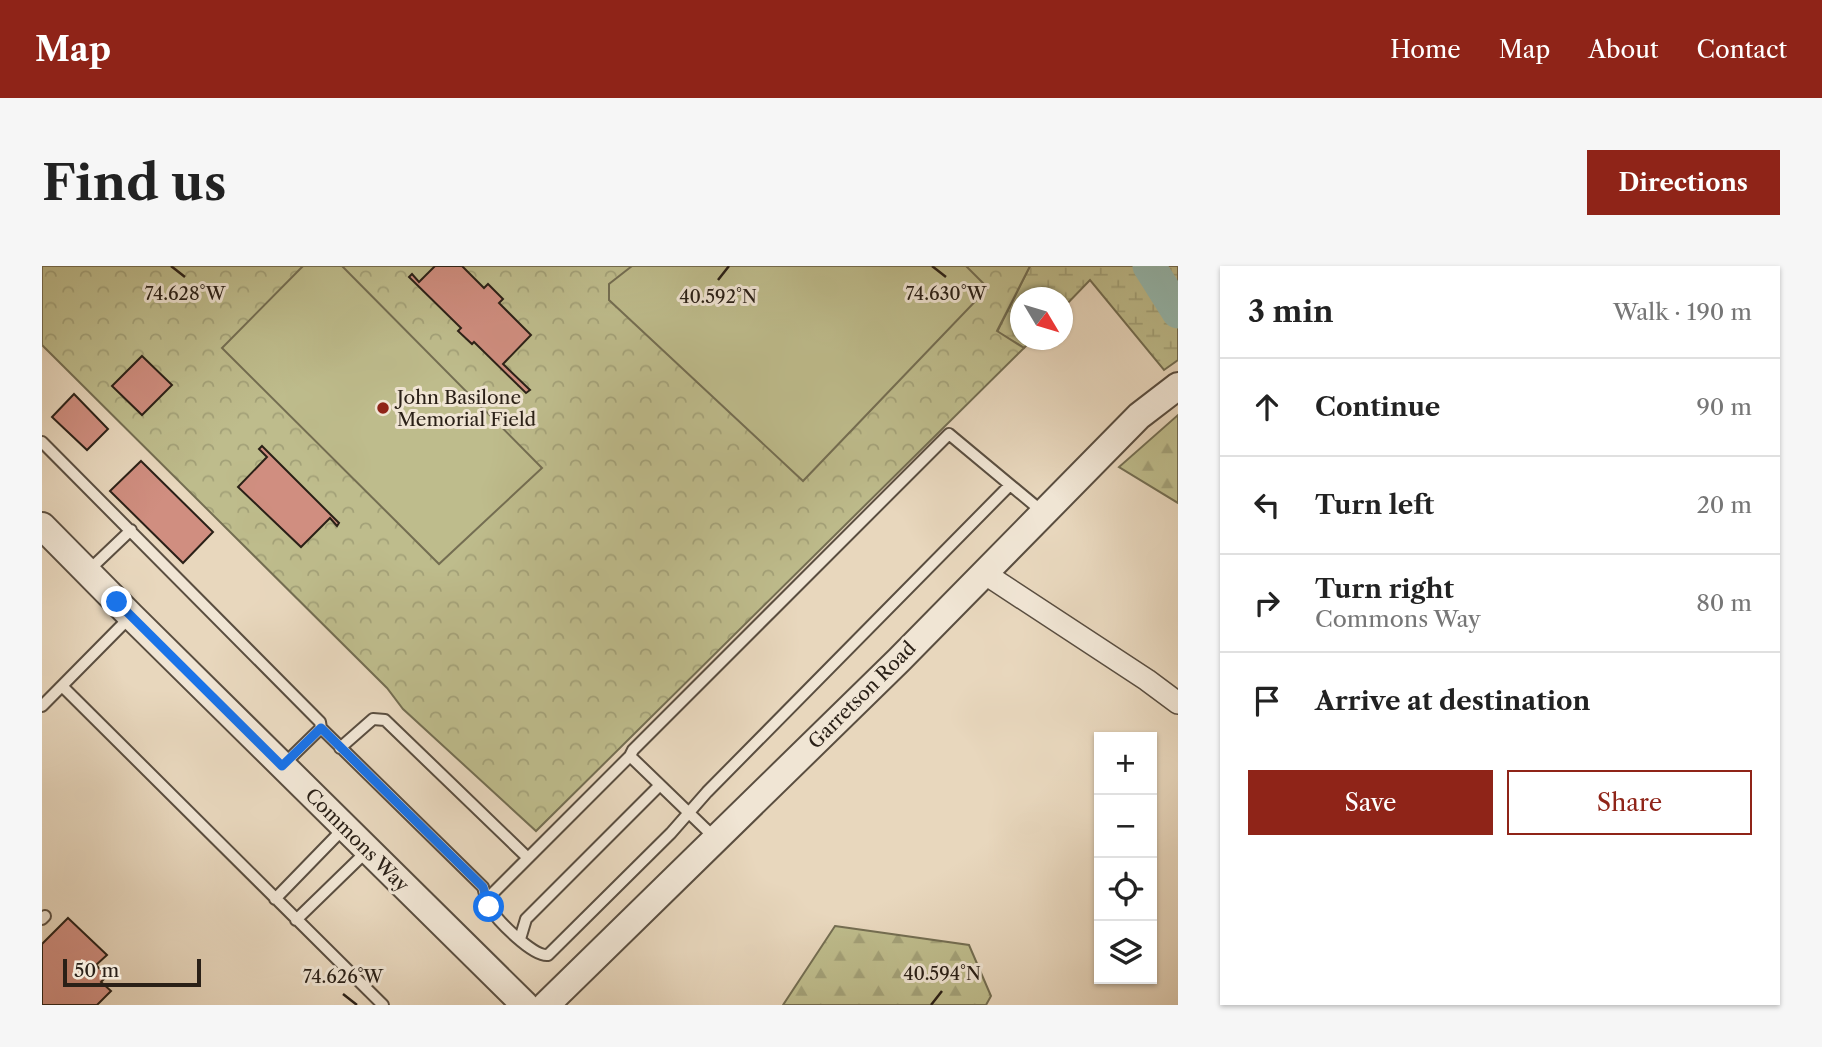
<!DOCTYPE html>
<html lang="en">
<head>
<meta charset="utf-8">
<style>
	body { margin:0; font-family:"Libre Caslon Text",serif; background:#f6f6f6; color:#222 }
	.controls { position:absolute; right:21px; bottom:21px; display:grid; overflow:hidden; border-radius:0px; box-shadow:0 2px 5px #0004 }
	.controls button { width:63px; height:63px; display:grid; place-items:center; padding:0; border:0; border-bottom:2px solid #e0e0e0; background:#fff; color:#222; font:35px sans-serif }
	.compass { position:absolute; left:968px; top:21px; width:63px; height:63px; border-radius:50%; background:#fff; box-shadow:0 2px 5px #0004; rotate:128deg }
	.scale { position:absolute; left:21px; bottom:18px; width:138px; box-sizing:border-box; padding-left:7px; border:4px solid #2a2017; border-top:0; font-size:19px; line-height:24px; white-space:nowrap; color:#2a2017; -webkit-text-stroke:5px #f0e5d4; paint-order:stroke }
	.stop { position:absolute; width:21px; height:21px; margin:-16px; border:5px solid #1a73e8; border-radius:50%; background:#fff }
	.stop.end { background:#1a73e8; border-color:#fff; box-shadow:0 2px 7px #0008 }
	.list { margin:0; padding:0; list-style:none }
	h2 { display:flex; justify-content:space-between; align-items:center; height:91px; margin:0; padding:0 28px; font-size:30px }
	h2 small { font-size:23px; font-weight:400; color:#767676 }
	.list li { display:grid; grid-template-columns:46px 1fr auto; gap:21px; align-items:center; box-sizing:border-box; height:98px; padding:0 28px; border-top:2px solid #e0e0e0 }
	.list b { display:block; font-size:26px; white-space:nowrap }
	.list p { margin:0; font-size:23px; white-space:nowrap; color:#767676 }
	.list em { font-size:23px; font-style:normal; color:#767676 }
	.actions { display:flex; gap:14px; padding:21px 28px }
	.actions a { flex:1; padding:16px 0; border:2px solid #8f2418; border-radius:0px; text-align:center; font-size:24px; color:#8f2418 }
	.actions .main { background:#8f2418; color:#fff }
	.icon { flex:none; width:38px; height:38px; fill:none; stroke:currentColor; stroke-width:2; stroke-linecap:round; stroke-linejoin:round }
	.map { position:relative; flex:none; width:1136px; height:739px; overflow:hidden; border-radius:0px }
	header { display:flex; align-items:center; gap:42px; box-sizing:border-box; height:98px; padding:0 35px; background:#8f2418; color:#fff }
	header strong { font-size:33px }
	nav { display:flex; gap:38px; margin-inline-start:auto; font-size:24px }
	.intro { display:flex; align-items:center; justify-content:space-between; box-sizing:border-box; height:168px; padding:0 42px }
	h1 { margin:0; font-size:49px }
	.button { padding:18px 32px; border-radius:0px; background:#8f2418; color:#fff; font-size:24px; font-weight:700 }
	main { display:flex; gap:42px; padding:0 42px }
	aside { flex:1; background:#fff; border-radius:0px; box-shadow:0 2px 5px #0004 }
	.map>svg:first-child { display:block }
	.forest { fill:url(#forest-firs); stroke:#746e52; stroke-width:2 }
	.wetland { fill:url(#wetland-marsh); stroke:#746e52; stroke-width:2 }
	.park { fill:url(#park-crowns); stroke:#746e52; stroke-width:2 }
	.pitch { fill:#bebc8c; stroke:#746e52; stroke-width:2 }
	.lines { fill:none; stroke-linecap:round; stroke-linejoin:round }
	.river { stroke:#97bab0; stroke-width:33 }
	.building { fill:#d08e80; stroke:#2a2017; stroke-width:2 }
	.service-casing { stroke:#5a4e40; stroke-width:14 }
	.minor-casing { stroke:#5a4e40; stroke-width:24 }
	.tertiary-casing { stroke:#5a4e40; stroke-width:30 }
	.service { stroke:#f0e5d4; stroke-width:10 }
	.minor { stroke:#f0e5d4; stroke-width:21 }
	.tertiary { stroke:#f0e5d4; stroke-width:26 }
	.route { stroke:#1a73e8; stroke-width:9 }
	.ticks { fill:none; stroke:#2a2017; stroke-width:2.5 }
	.poi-dot { fill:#8f2418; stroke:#f0e5d4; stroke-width:2.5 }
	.labels { text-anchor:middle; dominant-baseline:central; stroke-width:6; stroke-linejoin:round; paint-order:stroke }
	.poi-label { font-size:19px; fill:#2a2017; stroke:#f0e5d4; text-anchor:start }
	.street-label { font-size:19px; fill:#2a2017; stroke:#f0e5d4 }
	.ticks-label { font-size:18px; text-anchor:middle; fill:#2a2017; stroke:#f0e5d4; stroke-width:6; stroke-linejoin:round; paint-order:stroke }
</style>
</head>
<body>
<header>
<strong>Map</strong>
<nav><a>Home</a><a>Map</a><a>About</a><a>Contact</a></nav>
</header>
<div class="intro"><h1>Find us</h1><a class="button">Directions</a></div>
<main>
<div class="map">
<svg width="1136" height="739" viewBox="0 0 1136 739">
	<defs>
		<pattern id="forest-firs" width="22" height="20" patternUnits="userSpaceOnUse" patternTransform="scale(1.75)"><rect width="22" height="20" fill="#bebc8c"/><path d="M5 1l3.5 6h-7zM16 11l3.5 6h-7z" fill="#a3a178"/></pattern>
		<pattern id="wetland-marsh" width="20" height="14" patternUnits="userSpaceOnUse" patternTransform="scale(1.75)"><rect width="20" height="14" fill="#bebc8c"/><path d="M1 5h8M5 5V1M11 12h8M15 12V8" fill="none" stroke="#a3a178"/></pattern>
		<pattern id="park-crowns" width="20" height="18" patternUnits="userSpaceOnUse" patternTransform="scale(1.75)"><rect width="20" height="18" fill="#bebc8c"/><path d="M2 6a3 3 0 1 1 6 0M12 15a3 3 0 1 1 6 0" fill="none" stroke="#a3a178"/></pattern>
	</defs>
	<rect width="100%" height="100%" fill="#e8d7bd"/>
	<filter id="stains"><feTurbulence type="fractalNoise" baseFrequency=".00286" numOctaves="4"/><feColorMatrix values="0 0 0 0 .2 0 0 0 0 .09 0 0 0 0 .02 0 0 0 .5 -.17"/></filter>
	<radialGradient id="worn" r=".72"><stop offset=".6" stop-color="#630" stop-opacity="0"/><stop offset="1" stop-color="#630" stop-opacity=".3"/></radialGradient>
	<path class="forest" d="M 1136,149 L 1136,237 L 1077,201 Z
		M 793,660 L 927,679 L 949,730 L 944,739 L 741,739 Z"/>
	<path class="wetland" d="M 988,0 L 1136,0 L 1136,94 L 1122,104 L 1048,14 L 1021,42 L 1020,32 L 978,32 L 978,74 L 990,74 L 982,82 L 955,66 Z"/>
	<path class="park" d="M 0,0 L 988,0 L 955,65 L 982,82 L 494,565 L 361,443 L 345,422 L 0,79 Z"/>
	<path class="pitch" d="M 261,0 L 300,0 L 500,202 L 397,298 L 180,82 Z
		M 590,0 L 924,0 L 946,22 L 761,215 L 567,34 L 567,18 Z"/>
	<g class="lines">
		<path class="river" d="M 1107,0 L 1136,46"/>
	</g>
	<path class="building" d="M 393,0 L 420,0 L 442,22 L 446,18 L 461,33 L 457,37 L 489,69 L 461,98 L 488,124 L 484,127 L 432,76 L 430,78 L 416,65 L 419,62 L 367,11 L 370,8 L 377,16 Z
		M 100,90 L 130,119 L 100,149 L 70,120 Z
		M 32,128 L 66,163 L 45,184 L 10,151 Z
		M 220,180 L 297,257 L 295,260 L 288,252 L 259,281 L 196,221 L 225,191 L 217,183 Z
		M 99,195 L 171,266 L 141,297 L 68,225 Z
		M 26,652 L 65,689 L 54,699 L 65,710 L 59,716 L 69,725 L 55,739 L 0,739 L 0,678 Z"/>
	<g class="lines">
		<defs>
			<path id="service" d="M 0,176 L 278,456 L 279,462 L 240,500
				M 46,305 L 89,264
				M 20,420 L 341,739
				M 0,440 L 89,350
				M 279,462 L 441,621 C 443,627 444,636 448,642 C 455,654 491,691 506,689 L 629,567 L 665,526 L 968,219
				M 298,482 L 331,453 L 343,454 L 486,592
				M 588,490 L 674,573
				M 233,633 L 302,562
				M 445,633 L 588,490 L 591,484 L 907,168 L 1002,247
				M 0,653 L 3,650
				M 254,654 L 325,585
				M 478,673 L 484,653 L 617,520"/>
			<path id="minor" d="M 942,307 L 1105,414 L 1136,437"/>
			<path id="tertiary" d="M 0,260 L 89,350 L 483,739
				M 504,739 L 857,394 L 1097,150 L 1136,120"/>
		</defs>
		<use href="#service" class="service-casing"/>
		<use href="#minor" class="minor-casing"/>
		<use href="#tertiary" class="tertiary-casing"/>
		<use href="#service" class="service"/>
		<use href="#minor" class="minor"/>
		<use href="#tertiary" class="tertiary"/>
	</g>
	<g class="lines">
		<path class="route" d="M 75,336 L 240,500 L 279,462 L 441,621 L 447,641"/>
	</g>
	<path class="ticks" d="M 129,0 L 143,11M 890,0 L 904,11M 676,14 L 687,0M 301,728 L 315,739M 889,739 L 900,725"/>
	<circle class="poi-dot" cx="341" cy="142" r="7"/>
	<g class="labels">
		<g class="poi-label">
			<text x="355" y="131">John Basilone<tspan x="355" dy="22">Memorial Field</tspan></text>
		</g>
		<g class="street-label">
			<text transform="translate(820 429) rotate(-45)">Garretson Road</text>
			<text transform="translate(315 574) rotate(45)">Commons Way</text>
		</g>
	</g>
	<g class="ticks-label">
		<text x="143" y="34">74.628°W</text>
		<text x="904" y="34">74.630°W</text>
		<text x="676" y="37">40.592°N</text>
		<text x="900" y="714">40.594°N</text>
		<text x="301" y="717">74.626°W</text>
	</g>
	<rect width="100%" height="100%" filter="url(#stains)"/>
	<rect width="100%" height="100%" fill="url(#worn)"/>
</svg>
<div class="controls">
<button>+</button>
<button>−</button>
<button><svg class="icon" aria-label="locate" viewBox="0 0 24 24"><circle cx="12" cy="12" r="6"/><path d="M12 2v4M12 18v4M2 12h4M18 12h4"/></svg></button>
<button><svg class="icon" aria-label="layers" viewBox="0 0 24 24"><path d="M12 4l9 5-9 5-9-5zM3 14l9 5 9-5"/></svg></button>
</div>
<svg class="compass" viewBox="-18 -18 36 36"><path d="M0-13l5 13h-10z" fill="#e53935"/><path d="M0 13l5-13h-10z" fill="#767676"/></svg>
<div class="scale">50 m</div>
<div class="stop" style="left:447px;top:641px"></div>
<div class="stop end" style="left:75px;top:336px"></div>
</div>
<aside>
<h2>3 min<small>Walk · 190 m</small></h2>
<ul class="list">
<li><svg class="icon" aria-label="ahead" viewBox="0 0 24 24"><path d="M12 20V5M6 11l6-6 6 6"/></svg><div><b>Continue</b></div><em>90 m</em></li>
<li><svg class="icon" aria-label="left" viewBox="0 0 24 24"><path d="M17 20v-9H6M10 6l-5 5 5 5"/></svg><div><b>Turn left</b></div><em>20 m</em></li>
<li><svg class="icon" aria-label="right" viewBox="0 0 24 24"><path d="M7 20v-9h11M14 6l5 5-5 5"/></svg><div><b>Turn right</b><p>Commons Way</p></div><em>80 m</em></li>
<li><svg class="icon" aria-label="arrive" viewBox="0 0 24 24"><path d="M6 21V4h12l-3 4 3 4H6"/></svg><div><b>Arrive at destination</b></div></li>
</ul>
<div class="actions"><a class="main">Save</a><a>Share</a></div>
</aside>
</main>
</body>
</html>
